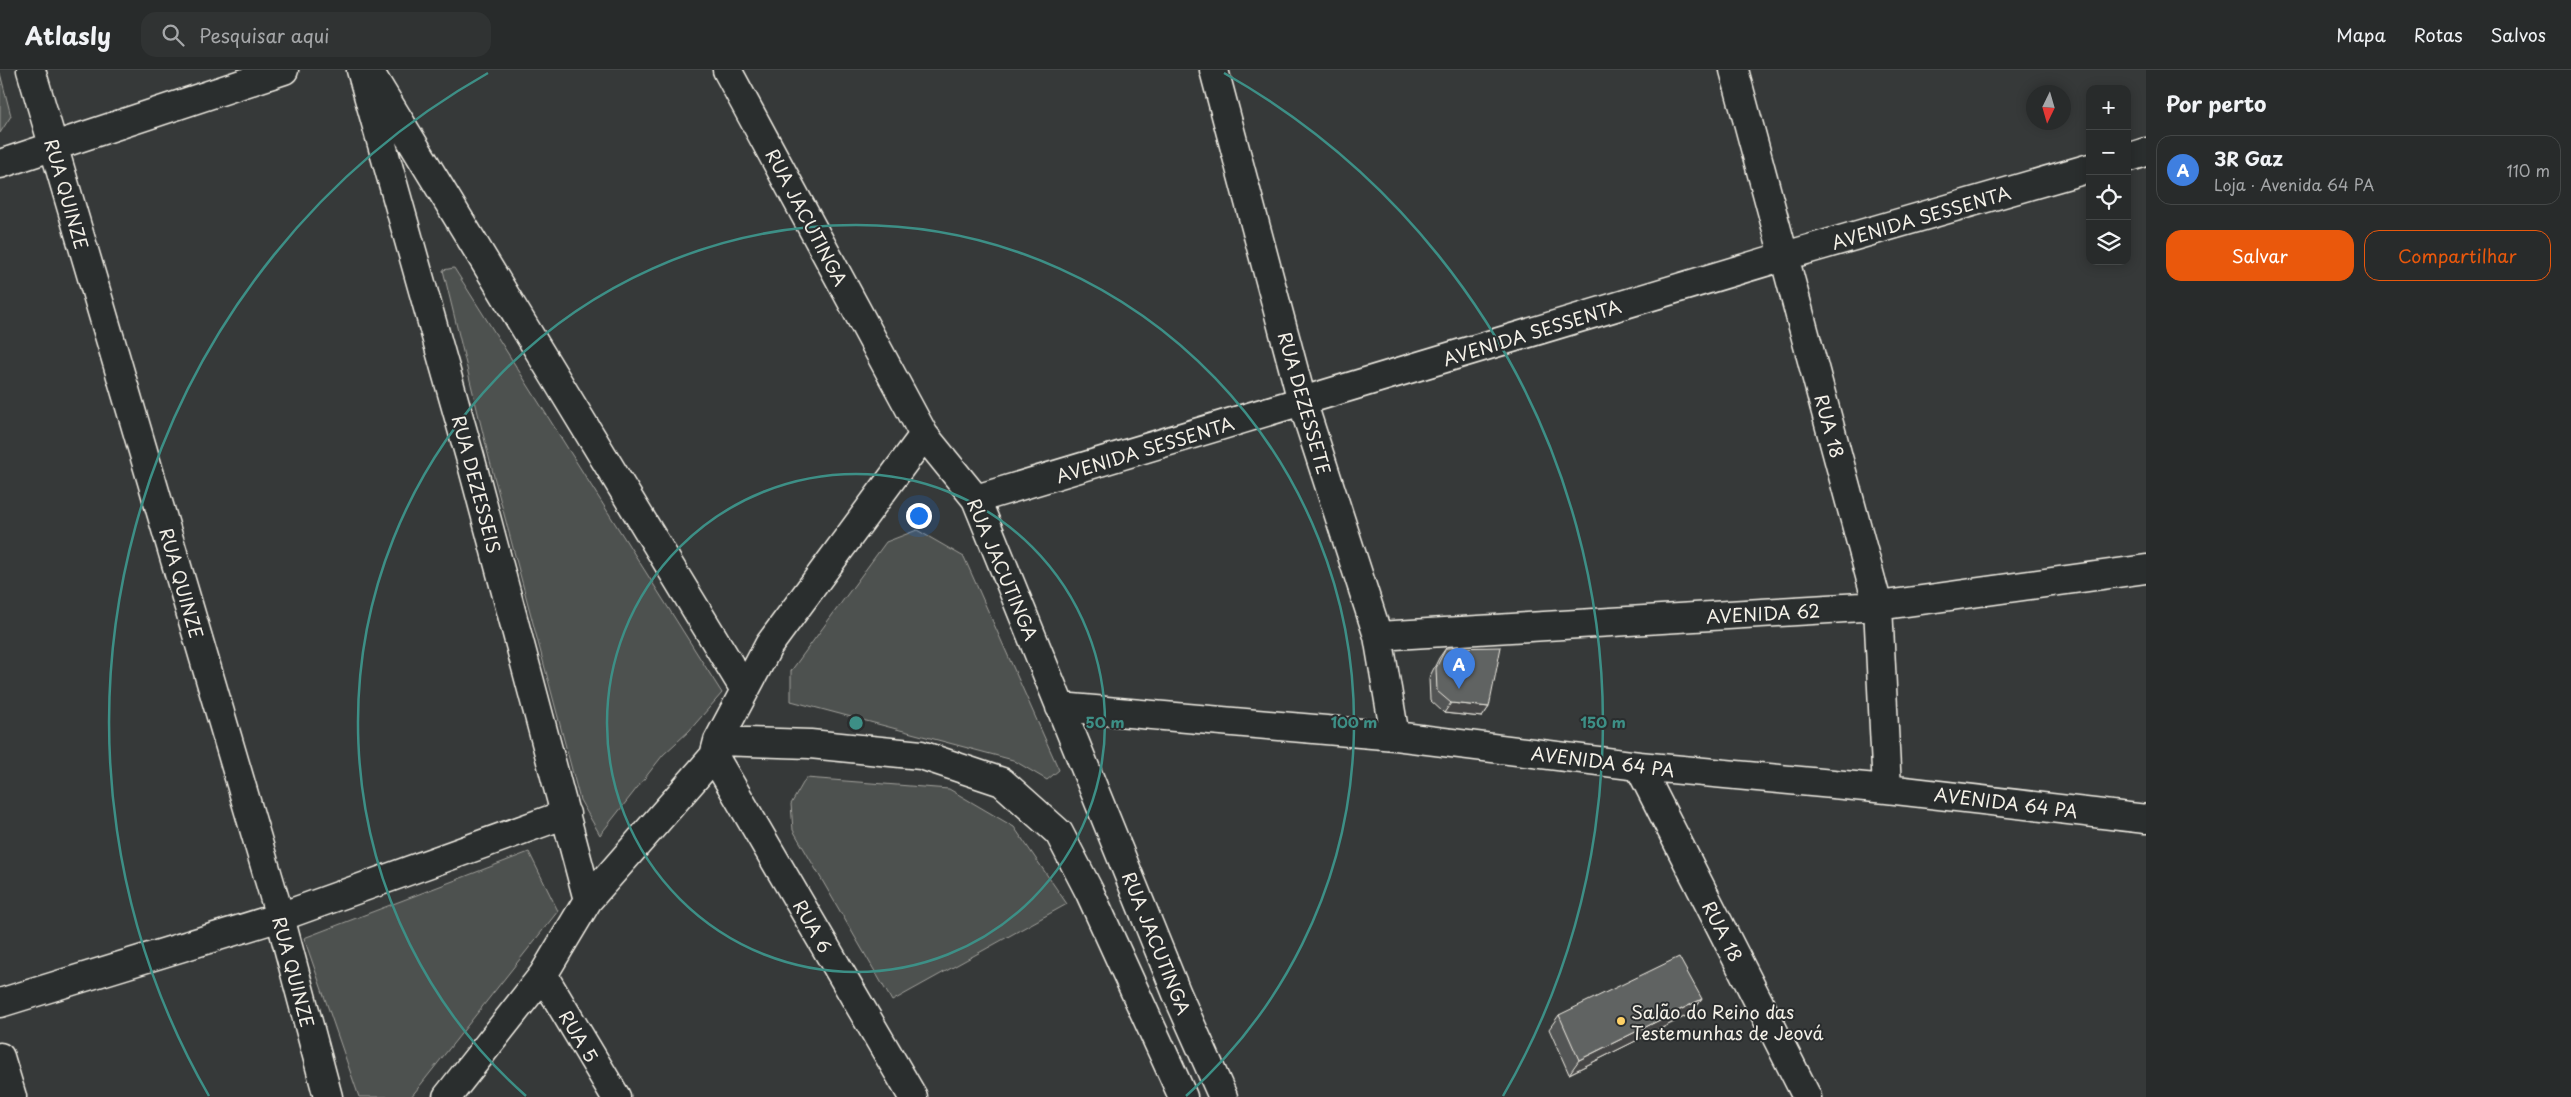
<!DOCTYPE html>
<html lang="pt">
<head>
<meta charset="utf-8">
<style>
	body { margin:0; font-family:"Playpen Sans",sans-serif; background:#303333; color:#f1f3f6 }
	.controls { position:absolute; right:15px; top:15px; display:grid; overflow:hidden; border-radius:10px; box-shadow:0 2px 12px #0003 }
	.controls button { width:45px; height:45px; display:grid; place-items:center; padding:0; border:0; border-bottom:1px solid #444747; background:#282b2b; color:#f1f3f6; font:25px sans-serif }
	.compass { position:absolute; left:2026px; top:15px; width:45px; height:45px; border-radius:50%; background:#282b2b; box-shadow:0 2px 12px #0003; rotate:185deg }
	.you { position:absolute; left:918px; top:445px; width:18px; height:18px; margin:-12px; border:4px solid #fff; border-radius:50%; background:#1a73e8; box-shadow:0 0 0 8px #1a73e833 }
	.badge { display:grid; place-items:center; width:32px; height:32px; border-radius:50%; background:#ea580c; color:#fff; font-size:16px; font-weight:700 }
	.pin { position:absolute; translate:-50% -41px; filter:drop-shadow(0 1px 2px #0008) }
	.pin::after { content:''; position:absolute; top:26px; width:18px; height:15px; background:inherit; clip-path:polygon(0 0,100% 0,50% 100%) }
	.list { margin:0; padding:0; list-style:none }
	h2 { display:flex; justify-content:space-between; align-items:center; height:65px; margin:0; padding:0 20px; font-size:21px }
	h2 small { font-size:16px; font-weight:400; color:#a5a7a9 }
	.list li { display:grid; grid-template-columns:32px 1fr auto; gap:15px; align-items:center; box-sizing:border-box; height:70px; margin:0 10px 10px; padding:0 10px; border:1px solid #444747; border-radius:15px }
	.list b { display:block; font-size:19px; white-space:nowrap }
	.list p { margin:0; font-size:16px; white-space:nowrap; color:#a5a7a9 }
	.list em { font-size:16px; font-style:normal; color:#a5a7a9 }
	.actions { display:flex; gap:10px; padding:15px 20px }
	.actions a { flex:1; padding:11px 0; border:1px solid #ea580c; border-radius:15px; text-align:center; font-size:18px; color:#ea580c }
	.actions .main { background:#ea580c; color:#fff }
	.icon { flex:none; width:28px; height:28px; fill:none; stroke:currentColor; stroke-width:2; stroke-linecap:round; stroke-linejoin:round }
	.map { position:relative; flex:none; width:2146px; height:1027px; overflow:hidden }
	header { display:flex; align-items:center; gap:30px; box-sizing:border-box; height:70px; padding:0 25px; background:#282b2b; border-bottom:1px solid #444747 }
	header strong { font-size:24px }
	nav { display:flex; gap:28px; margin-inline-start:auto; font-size:18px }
	.search { width:350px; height:45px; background:#303333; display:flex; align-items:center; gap:12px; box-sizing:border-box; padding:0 18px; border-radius:15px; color:#a5a7a9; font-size:19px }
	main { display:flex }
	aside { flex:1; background:#282b2b }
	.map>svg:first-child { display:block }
	.green { fill:#4e514f; stroke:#a1a19c }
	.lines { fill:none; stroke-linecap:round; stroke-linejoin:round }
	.minor-casing { stroke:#f4f1e8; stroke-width:31 }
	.tertiary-casing { stroke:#f4f1e8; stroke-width:31 }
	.minor { stroke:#2a2d2e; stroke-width:28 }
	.tertiary { stroke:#2a2d2e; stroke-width:28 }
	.wall { fill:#535554; stroke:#f4f1e8 }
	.shaded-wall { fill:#444545; stroke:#f4f1e8 }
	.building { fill:#616362; stroke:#f4f1e8 }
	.ring { fill:none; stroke:#3d8f86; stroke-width:2.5 }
	.poi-dot { fill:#ffd166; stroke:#2a2d2e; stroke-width:2 }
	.labels { text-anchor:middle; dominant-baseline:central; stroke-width:4; stroke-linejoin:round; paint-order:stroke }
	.street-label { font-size:18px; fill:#f4f1e8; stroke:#2a2d2e }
	.poi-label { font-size:18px; fill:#f4f1e8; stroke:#2a2d2e; text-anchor:start }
	.centre { fill:#3d8f86; stroke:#2a2d2e; stroke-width:2.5 }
	.ring-label { font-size:15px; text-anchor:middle; font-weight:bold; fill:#3d8f86; stroke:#2a2d2e; stroke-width:4; stroke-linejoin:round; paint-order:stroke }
</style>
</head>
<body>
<header>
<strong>Atlasly</strong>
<div class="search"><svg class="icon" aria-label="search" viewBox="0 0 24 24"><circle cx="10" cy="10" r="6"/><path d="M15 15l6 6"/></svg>Pesquisar aqui</div>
<nav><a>Mapa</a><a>Rotas</a><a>Salvos</a></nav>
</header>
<main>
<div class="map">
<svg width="2146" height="1027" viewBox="0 0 2146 1027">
	<rect width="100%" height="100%" fill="#363939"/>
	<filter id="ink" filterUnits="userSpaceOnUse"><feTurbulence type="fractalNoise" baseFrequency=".02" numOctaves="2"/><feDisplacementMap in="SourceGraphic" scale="10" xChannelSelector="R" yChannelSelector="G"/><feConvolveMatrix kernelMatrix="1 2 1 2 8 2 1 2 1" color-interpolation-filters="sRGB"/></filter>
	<g filter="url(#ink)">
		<path class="green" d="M 0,3 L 11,46 L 0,63 Z
			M 454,198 L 722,623 L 689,661 L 663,685 L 600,765 L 580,730 L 488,384 L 443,200 Z
			M 917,460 L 964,487 L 1059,700 L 1047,710 L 1013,690 L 791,631 L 791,601 L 886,472 Z
			M 806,708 L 949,719 L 1014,757 L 1067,834 L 892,931 L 793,760 L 791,734 Z
			M 529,782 L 558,841 L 411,1027 L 359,1027 L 304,868 Z"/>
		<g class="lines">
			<defs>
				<path id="minor" d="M 31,0 L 280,847 L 328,1027
					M 361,0 L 470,387 L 588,830
					M 727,0 L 924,365 L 976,429 L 1177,924 L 1223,1027
					M 1214,0 L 1302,331 L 1378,566 L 1395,666
					M 1734,0 L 1878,536 L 1887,719
					M 372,6 L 745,620
					M 2127,88 L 2146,82
					M 0,94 L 284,0
					M 976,429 L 1785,186 L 2090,98
					M 1378,566 L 1878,536 L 2146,499
					M 1060,637 L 1395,666 L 1639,696 L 1887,719 L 2146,749
					M 718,671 L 810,674 L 921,685 L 1002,712 L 1059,763 L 1090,823 L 1183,1027
					M 714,686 L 913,1027
					M 1639,696 L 1807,1027
					M 543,905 L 616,1027
					M 0,933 L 280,847 L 566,744
					M 447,1027 L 543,905 L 588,830 L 714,686 L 718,671 L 769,575 L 924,365"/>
				<path id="tertiary" d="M 0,987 L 12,1027"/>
			</defs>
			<use href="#minor" class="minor-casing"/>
			<use href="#tertiary" class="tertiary-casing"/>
			<use href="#minor" class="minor"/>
			<use href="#tertiary" class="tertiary"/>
		</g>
		<path class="wall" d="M 1446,578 L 1489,637 L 1482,647 L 1444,643 L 1430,630 L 1429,608 L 1439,588 Z
			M 1702,929 L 1692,943 L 1569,1004 L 1549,959 L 1559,945 Z"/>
		<path class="shaded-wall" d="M 1451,633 L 1489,637 L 1482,647 L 1444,643 Z
			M 1702,929 L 1692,943 L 1569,1004 L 1579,990 Z"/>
		<path class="building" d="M 1501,577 L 1489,637 L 1451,633 L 1437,621 L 1436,598 L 1446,578 Z
			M 1679,887 L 1702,929 L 1579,990 L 1559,945 Z"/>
	</g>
	<g class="ring">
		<circle cx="856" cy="653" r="249"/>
		<path d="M526 1026A498 498 0 1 1 1186 1026"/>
		<path d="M209 1026A747 747 0 0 1 488 3M1224 3A747 747 0 0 1 1503 1026"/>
	</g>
	<circle class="poi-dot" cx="1621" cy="951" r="5"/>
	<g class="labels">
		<g class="street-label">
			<text transform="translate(67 124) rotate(74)">RUA QUINZE</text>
			<text transform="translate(807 147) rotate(62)">RUA JACUTINGA</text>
			<text transform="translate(1921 147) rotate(-16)">AVENIDA SESSENTA</text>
			<text transform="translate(1532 262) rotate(-17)">AVENIDA SESSENTA</text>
			<text transform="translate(1305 333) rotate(74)">RUA DEZESSETE</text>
			<text transform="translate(1830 356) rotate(75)">RUA 18</text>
			<text transform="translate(1145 379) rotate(-17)">AVENIDA SESSENTA</text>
			<text transform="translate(477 414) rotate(75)">RUA DEZESSEIS</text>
			<text transform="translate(1003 499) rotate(67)">RUA JACUTINGA</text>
			<text transform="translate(182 513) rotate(74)">RUA QUINZE</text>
			<text transform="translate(1763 543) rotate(-3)">AVENIDA 62</text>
			<text transform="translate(1603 691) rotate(7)">AVENIDA 64 PA</text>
			<text transform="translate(2006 732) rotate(7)">AVENIDA 64 PA</text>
			<text transform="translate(813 856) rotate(60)">RUA 6</text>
			<text transform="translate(1723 861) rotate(63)">RUA 18</text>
			<text transform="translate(1157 873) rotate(68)">RUA JACUTINGA</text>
			<text transform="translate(294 902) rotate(75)">RUA QUINZE</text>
			<text transform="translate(579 966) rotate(59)">RUA 5</text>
		</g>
		<g class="poi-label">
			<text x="1631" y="941">Salão do Reino das<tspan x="1631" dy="21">Testemunhas de Jeová</tspan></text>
		</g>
	</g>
	<circle cx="856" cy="653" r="8" class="centre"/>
	<g class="ring-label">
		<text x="1105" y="658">50 m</text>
		<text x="1354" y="658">100 m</text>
		<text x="1603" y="658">150 m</text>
	</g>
</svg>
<div class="controls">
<button>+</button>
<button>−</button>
<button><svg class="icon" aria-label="locate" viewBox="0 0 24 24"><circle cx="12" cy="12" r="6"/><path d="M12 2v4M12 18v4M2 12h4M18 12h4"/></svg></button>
<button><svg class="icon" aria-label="layers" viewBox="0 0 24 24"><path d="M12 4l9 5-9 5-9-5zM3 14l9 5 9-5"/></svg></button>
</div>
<svg class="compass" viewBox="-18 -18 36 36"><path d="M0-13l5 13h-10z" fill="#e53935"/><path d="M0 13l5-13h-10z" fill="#a5a7a9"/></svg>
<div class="you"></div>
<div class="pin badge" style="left:1459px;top:619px;background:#3f7fe0">A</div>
</div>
<aside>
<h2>Por perto<small></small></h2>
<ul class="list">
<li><span class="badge" style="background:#3f7fe0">A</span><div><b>3R Gaz</b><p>Loja · Avenida 64 PA</p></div><em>110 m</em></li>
</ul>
<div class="actions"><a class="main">Salvar</a><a>Compartilhar</a></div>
</aside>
</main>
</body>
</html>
